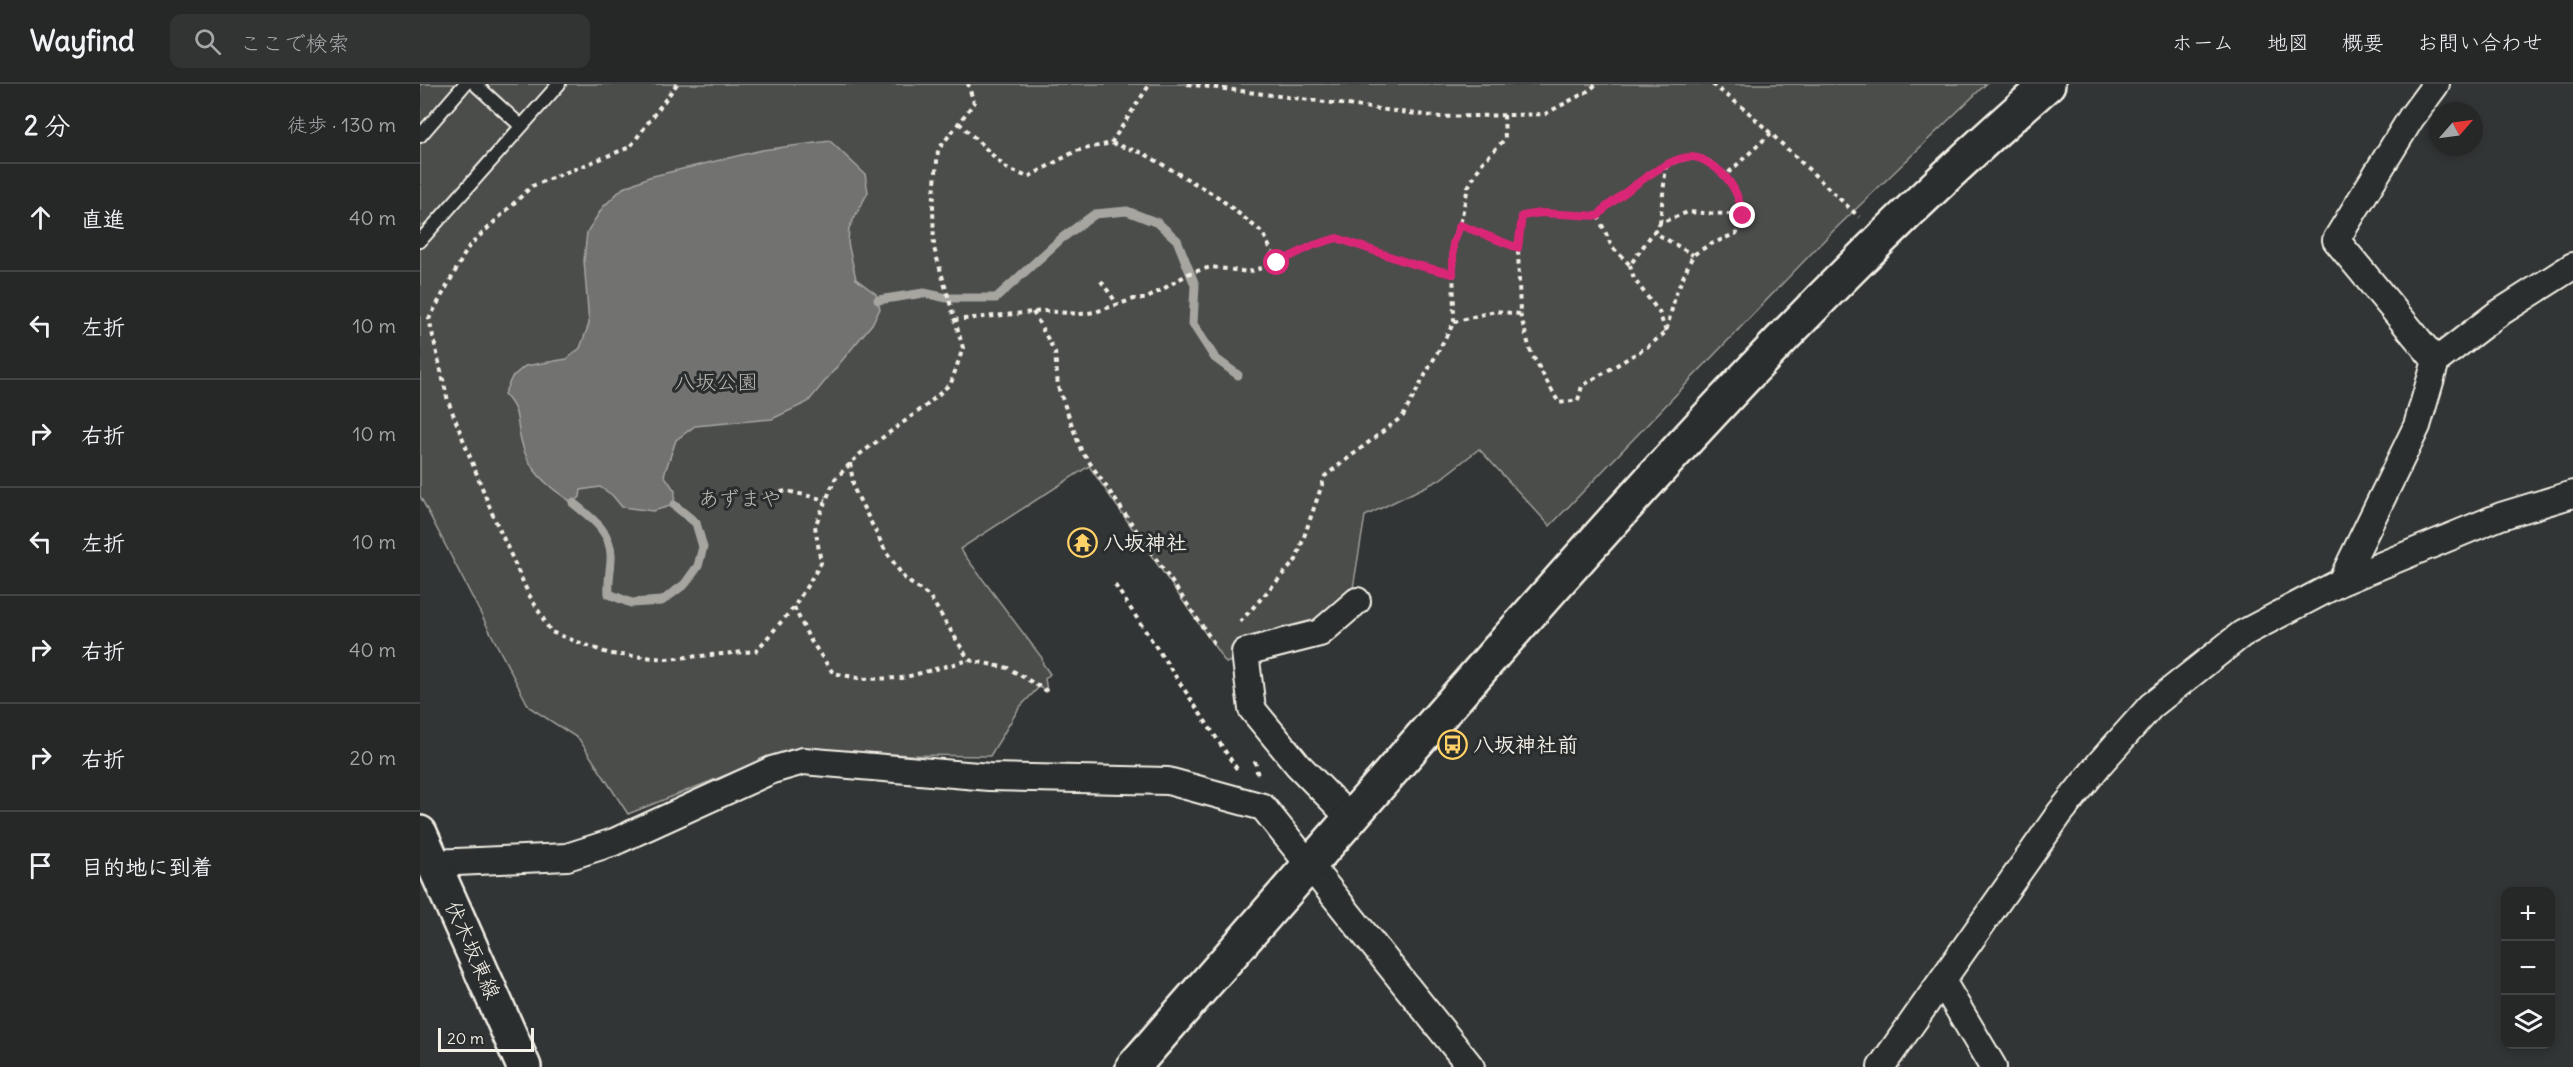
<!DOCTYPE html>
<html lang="ja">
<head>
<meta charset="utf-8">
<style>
	body { margin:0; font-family:Delius,"Klee One",sans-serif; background:#323434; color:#f1f3f6 }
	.controls { position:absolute; right:18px; bottom:18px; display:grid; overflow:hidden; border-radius:12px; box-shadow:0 3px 9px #0003 }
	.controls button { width:54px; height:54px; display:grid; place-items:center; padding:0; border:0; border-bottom:2px solid #424445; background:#262828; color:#f1f3f6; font:30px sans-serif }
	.compass { position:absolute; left:2009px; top:18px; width:54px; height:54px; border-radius:50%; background:#262828; box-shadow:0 3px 9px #0003; rotate:62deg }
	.scale { position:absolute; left:18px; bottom:15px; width:96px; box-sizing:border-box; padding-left:6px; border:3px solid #f4f1e8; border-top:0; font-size:16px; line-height:21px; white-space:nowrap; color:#f4f1e8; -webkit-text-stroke:4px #2a2d2e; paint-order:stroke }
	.stop { position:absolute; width:18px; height:18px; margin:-14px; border:4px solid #db2777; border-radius:50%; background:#fff }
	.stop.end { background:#db2777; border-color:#fff; box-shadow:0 2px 6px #0008 }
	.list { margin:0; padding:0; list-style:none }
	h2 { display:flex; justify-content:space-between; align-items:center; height:78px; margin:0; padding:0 24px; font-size:26px }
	h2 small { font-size:20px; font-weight:400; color:#a4a6a8 }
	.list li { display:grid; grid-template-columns:39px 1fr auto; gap:18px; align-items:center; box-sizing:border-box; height:108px; padding:0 24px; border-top:2px solid #424445 }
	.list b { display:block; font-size:22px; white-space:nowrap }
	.list em { font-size:20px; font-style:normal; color:#a4a6a8 }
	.icon { flex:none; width:33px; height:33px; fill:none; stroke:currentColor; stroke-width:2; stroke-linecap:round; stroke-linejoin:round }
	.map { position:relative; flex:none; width:2153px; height:983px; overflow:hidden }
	header { display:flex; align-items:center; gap:36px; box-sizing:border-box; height:84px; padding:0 30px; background:#262828; border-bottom:2px solid #424445 }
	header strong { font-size:28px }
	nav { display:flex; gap:33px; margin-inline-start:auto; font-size:21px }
	.search { width:420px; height:54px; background:#323434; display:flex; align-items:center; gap:15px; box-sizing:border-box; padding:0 21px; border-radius:12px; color:#a4a6a8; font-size:22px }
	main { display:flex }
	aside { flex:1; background:#262828 }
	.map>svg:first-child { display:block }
	.green { fill:#4b4d4c; stroke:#a09f9a; stroke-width:1.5 }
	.water { fill:#727370; stroke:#a6a5a0; stroke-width:1.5 }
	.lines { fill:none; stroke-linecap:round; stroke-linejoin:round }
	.stream { stroke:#a6a5a0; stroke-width:9 }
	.lane-casing { stroke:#f4f1e8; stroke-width:16 }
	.street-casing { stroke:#f4f1e8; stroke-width:30 }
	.secondary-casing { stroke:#f4f1e8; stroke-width:38 }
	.path { stroke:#f4f1e8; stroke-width:4; stroke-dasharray:4.5 4.5; stroke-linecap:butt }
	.lane { stroke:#2a2d2e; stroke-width:12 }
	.street { stroke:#2a2d2e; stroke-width:26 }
	.secondary { stroke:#2a2d2e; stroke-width:33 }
	.route { stroke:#db2777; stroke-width:8 }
	.labels { text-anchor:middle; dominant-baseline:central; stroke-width:6; stroke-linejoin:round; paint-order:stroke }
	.park-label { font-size:21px; fill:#b9b8b1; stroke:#2a2d2e }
	.poi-label { font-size:21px; font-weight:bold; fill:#f4f1e8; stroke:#2a2d2e; text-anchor:start }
	.street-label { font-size:21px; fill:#f4f1e8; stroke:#2a2d2e }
</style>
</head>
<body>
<header>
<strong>Wayfind</strong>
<div class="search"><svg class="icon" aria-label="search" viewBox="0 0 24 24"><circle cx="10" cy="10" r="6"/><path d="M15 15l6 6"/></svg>ここで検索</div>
<nav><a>ホーム</a><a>地図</a><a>概要</a><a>お問い合わせ</a></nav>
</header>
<main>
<aside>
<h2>2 分<small>徒歩 · 130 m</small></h2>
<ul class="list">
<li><svg class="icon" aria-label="ahead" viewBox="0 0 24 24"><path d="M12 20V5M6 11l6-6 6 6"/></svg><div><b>直進</b></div><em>40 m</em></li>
<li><svg class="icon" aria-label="left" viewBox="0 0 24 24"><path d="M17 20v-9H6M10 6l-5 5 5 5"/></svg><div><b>左折</b></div><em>10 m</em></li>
<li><svg class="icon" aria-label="right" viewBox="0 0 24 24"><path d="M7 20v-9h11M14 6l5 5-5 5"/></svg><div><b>右折</b></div><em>10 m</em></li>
<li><svg class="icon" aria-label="left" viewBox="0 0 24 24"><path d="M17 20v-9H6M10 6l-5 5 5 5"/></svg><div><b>左折</b></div><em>10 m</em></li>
<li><svg class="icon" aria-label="right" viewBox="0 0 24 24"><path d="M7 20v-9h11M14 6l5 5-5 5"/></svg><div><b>右折</b></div><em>40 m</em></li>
<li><svg class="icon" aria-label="right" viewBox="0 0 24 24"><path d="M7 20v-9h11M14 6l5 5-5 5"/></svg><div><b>右折</b></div><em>20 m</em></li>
<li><svg class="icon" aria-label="arrive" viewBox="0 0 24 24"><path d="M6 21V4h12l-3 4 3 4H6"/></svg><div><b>目的地に到着</b></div></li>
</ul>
</aside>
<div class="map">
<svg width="2153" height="983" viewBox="0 0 2153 983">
	<rect width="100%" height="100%" fill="#323535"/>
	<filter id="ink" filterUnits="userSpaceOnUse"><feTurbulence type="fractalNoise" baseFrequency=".0167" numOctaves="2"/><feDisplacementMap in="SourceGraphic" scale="12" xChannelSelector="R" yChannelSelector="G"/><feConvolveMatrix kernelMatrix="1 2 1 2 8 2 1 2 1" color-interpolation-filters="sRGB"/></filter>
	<g filter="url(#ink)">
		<path class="green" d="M 0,0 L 1566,0 L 1410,150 L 1130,442 L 1059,365 L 1019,396 L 945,432 L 933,504 L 901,539 L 806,579 L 669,382 L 540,465 L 622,574 L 623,580 L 630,590 L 625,595 L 627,607 L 619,603 L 599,624 L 570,672 L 492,671 L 371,665 L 208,730 L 159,655 L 109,623 L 0,412 Z"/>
		<path class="water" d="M 410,57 L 445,90 L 448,108 L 429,144 L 428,159 L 436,195 L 456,210 L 460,225 L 452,240 L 388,318 L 352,335 L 275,342 L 256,356 L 244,391 L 255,407 L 254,421 L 233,427 L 202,423 L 192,411 L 180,403 L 161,406 L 160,413 L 153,419 C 128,403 107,386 101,356 C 95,334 101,328 84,310 L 92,293 L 105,282 L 147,275 L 160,264 L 169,240 L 164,176 L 167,148 L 183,123 L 203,104 L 229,93 L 342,66 Z"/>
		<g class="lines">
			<path class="stream" d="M 458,216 L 504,209 L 527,214 L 576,214 L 642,154 L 675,130 L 707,127 L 738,139 L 757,156 L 775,201 L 773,240 L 795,274 L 818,291
				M 153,419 C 172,434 193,449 191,476 C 190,489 188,498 189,510 L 211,519 L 242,517 L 265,500 L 278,482 L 283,463 L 276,439 L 254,421"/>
			<defs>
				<path id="lane" d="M 55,0 L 101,42
					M 0,52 L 45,0
					M 0,157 L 139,0"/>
				<path id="street" d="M 2016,277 L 2076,231 L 2153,182
					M 1921,498 L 1997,342 L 2016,277 L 1916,156 L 1991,34 L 2016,0
					M 930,734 L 878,681 L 832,625 L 825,568 L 900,549 L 937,517
					M 14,779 L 147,773 L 194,758 L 352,686 L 383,677 L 569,693 L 748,697 L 843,723 L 1051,983
					M 1522,897 L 1573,983
					M 1461,983 L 1640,729 L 1681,678 L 1731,622 L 1822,550 L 1921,498 L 2081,432 L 2153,410"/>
				<path id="secondary" d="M 0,749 L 104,983
					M 713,983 C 831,847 950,712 1069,576 C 1246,375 1426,176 1628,0"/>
			</defs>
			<use href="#lane" class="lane-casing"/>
			<use href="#street" class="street-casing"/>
			<use href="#secondary" class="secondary-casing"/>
			<path class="path" d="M 257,0 L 210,63 L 112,102 L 49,162 L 9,235 L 28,317 L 72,429 L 108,509 L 131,548 L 190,570 L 246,575 L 336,567 L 374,523 L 401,479 L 395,442 L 415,395 L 440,370 L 507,321 L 531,299 L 543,264 L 514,164 L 513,122 L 518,66 L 554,19 L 548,0
				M 767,0 L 1020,33 L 1125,30 L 1170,6 L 1176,0
				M 1292,0 L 1326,26 L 1439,133
				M 1084,31 L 1085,55 L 1062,79 L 1048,103 L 1040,141 L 1098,164 L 1102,132 L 1120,129 L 1178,132 L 1186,123 C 1209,107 1255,65 1283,75 C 1291,78 1299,86 1306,91 L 1351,49
				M 539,39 L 586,84 L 608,93 L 656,67 L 691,59 L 723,69 L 798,113 L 843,149 L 857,179
				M 691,59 L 730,0
				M 1178,132 L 1192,163 L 1210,181 L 1240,139 L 1268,128 L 1323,131
				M 1240,139 L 1246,81
				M 1236,146 L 1234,148 L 1273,171
				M 1210,181 L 1214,195 L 1239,228 L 1246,248
				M 681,197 L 698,221
				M 613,228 L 635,268 L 638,303 L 661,366 L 796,562
				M 1100,230 L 1111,269 L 1139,319 L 1158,316 L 1162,302 L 1227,263 L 1246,248 L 1256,209 L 1273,171 L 1289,161 L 1317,149 C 1326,123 1319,113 1306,91
				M 534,236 L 624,227 L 661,230 L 675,228 L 714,215 L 726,215 L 770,189 L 791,183 L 829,188 L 857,179 L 894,161 L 917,154 L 992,180 L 1033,190
				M 1034,238 L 1075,227 L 1100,230 L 1098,164
				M 430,379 L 434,405 L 465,466 L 485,495 L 510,513 L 549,576
				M 343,411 L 367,407 L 406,416
				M 695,501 L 817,685
				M 374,523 L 389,554 L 413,589 L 443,595 L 482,594 L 549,576 L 588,584 L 627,607
				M 820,538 L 876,476 L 905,392 L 983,332 L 1034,238 L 1033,160 L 1040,141
				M 835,677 L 838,693"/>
			<use href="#lane" class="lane"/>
			<use href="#street" class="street"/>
			<use href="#secondary" class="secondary"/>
		</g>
	</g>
	<g class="lines" filter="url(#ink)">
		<path class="route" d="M 857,179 L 894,161 L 917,154 L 992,180 L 1033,190 L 1033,160 L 1040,141 L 1098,164 L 1102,132 L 1120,129 L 1178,132 L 1186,123 C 1207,108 1245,74 1270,73 C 1280,72 1288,79 1296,84 C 1312,96 1319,112 1323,132"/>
	</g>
	<defs>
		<symbol id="temple-ring" viewBox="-11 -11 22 22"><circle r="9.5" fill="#2a2d2e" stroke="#ffd166" stroke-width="1.5"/><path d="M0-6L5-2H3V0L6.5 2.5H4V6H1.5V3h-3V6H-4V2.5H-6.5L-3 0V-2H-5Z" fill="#ffd166"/></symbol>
		<symbol id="bus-ring" viewBox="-11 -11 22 22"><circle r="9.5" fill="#2a2d2e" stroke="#ffd166" stroke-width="1.5"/><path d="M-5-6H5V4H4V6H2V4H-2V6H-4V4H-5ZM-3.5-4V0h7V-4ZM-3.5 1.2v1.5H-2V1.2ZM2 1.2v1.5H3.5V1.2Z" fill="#ffd166"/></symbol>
	</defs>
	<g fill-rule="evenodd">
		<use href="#temple-ring" x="646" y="442" width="33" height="33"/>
		<use href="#bus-ring" x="1016" y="644" width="33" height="33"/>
	</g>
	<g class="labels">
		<g class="park-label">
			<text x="296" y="297">八坂公園</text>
			<text x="320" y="414">あずまや</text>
		</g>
		<g class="poi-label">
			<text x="683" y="458">八坂神社</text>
			<text x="1053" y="660">八坂神社前</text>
		</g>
		<g class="street-label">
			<text transform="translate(53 866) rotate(66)">伏木坂東線</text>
		</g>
	</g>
</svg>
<div class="controls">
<button>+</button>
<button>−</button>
<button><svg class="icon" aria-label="layers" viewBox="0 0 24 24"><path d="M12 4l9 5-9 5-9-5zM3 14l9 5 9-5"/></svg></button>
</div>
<svg class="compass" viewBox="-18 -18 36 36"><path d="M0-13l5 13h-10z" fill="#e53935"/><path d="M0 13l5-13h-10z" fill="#a4a6a8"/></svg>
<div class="scale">20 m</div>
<div class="stop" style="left:857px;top:179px"></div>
<div class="stop end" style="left:1323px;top:132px"></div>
</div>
</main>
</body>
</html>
